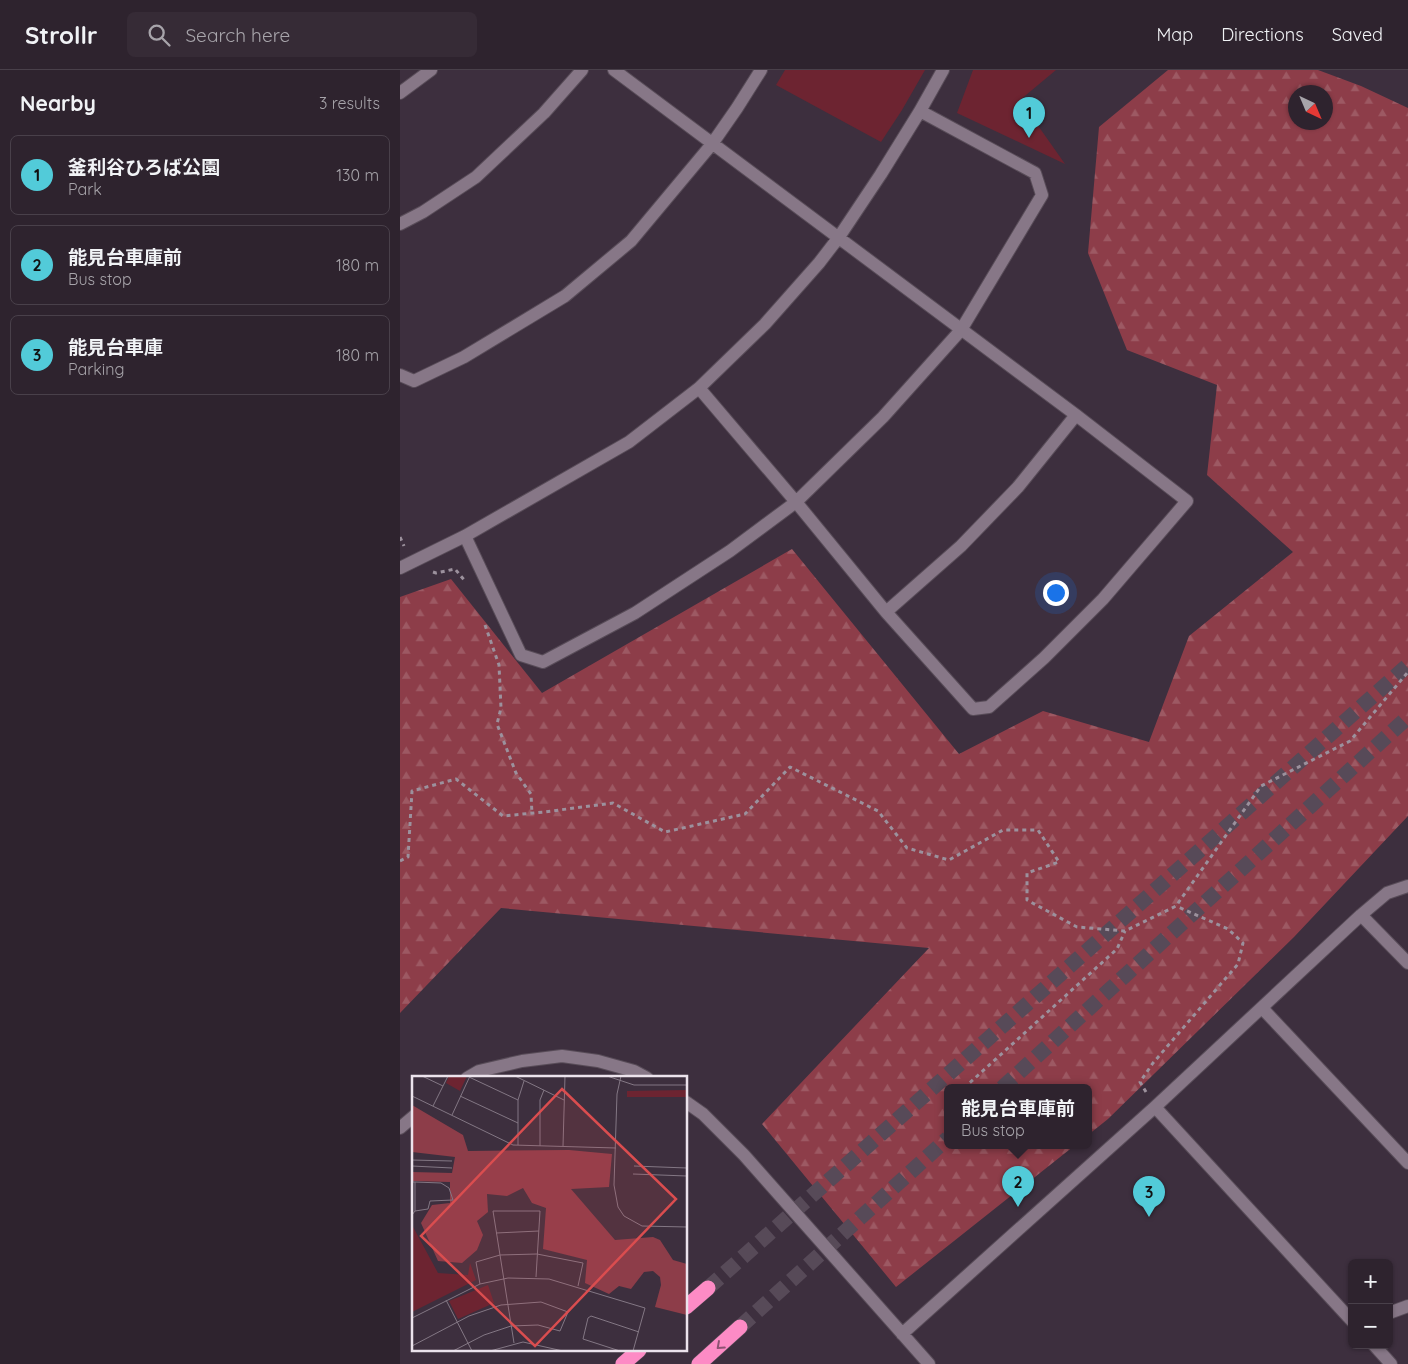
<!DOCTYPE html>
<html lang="en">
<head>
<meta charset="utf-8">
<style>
	body { margin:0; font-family:Quicksand,"Noto Sans JP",sans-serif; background:#362b36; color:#f1f3f6 }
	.controls { position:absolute; right:15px; bottom:15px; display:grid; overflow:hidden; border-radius:8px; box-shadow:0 1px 4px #0004 }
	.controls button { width:45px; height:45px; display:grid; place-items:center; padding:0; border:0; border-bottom:1px solid #49404a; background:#2e232e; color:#f1f3f6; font:25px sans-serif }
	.compass { position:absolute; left:888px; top:15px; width:45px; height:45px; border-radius:50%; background:#2e232e; box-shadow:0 1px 4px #0004; rotate:136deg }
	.you { position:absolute; left:655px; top:522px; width:18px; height:18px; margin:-12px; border:4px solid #fff; border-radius:50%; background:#1a73e8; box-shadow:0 0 0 8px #1a73e833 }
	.badge { display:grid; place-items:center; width:32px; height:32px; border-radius:50%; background:#52cbd9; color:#111; font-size:16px; font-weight:700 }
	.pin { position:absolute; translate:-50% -41px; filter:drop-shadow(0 1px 2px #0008) }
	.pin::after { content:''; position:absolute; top:26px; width:18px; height:15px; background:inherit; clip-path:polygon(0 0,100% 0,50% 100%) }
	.popup { position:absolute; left:544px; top:1014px; width:148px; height:65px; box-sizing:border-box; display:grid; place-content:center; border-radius:8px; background:#2e232e; filter:drop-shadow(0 1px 4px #0005); font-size:16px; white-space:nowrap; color:#a7a4aa }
	.popup b { font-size:19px; color:#f1f3f6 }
	.popup::after { content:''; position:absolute; left:50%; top:100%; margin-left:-10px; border:10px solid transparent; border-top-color:#2e232e }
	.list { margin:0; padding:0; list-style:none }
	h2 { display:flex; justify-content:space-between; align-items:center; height:65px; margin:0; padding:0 20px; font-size:21px }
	h2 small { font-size:16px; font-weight:400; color:#a7a4aa }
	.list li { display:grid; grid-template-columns:32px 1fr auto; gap:15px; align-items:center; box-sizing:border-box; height:80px; margin:0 10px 10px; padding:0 10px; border:1px solid #49404a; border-radius:8px }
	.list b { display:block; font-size:19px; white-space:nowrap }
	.list p { margin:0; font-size:16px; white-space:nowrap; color:#a7a4aa }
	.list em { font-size:16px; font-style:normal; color:#a7a4aa }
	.icon { flex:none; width:28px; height:28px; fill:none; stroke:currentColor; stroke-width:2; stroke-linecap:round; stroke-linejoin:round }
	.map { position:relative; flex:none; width:1008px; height:1294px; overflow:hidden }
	header { display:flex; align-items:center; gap:30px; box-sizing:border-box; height:70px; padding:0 25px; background:#2e232e; border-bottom:1px solid #49404a }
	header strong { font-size:24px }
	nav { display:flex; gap:28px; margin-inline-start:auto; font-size:18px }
	.search { width:350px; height:45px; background:#362b36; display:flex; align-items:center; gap:12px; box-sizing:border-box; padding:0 18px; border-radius:8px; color:#a7a4aa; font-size:19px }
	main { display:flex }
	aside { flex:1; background:#2e232e }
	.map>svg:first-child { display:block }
	.green { fill:#6d2431 }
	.forest { fill:url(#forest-firs); fill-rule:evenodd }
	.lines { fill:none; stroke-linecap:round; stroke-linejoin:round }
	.highway-tunnel { stroke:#574a58; stroke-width:15; stroke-dasharray:15 8; stroke-linecap:butt }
	.minor-casing { stroke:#584c58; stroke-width:14 }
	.highway-casing { stroke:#584c58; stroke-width:16 }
	.path { stroke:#9c919d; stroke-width:3; stroke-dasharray:4 4; stroke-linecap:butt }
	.minor { stroke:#877787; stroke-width:12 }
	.highway { stroke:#fd8bc5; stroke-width:15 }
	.oneway { stroke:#8e5272 }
	.inset-road { fill:none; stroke:#837784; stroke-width:1 }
	.view { fill:#da4d4f; fill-opacity:0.15; stroke:#da4d4f; stroke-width:2.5 }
	.inset-edge { fill:none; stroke:#ece3ec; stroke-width:2.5 }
</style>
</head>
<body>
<header>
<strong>Strollr</strong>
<div class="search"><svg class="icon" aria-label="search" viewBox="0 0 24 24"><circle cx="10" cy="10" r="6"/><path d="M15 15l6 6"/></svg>Search here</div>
<nav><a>Map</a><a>Directions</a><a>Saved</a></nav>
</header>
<main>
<aside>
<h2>Nearby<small>3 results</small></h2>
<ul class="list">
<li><span class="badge">1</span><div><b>釜利谷ひろば公園</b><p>Park</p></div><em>130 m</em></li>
<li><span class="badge">2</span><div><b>能見台車庫前</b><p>Bus stop</p></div><em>180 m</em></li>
<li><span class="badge">3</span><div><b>能見台車庫</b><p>Parking</p></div><em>180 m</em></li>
</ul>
</aside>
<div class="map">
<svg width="1008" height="1294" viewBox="0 0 1008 1294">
	<defs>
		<pattern id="forest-firs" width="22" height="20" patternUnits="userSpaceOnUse" patternTransform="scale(1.25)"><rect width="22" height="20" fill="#8d3d49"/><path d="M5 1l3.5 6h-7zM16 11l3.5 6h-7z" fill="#9d5963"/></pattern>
	</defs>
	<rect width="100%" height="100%" fill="#3d2f3e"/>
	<path class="green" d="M 385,0 L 525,0 L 502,40 L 481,72 L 376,15 Z
		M 573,0 L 656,0 L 620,30 L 665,94 L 557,43 Z"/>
	<path class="forest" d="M 768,0 L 918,0 L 961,16 L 1008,38 L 1008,746 L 894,867 L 708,1049 L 688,1065 L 688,1018 L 548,1018 L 548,1076 L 674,1076 L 496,1217 L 362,1054 L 529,878 L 101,838 L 0,943 L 0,527 L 51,509 L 142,623 L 392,479 L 559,684 L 643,641 L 749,672 L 789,566 L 893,482 L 807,405 L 817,315 L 727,280 L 688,183 L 699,57 ZM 896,22 L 926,22 L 926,52 L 896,52 Z"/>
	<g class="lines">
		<path class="highway-tunnel" d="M 602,1018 L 1008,647
			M 308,1218 L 1008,595
			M 340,1257 L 548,1068"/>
		<defs>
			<path id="minor" d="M 214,0 L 676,345 L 787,431 L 703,529 L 644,588 L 589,637 L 573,639 L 486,542 L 396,432 L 299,318
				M 0,23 L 31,0
				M 0,154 L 23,142 L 76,107 L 144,43 L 182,0
				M 0,305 L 14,311 L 64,287 L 165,226 L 231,171 L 312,74 L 337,38 L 361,0
				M 65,466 L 121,585 L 143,592 L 235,543 L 330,481 L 396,432 L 483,347 L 561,260 L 642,125 L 635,103 L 520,41
				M 0,498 L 65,466 L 229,372 L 299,318 L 365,254 L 419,193 L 439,167 L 481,104 L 520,41 L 543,0
				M 486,542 L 561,476 L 618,417 L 676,345
				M 961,845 L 1008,893
				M 862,938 L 1008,1093
				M 67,1008 L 79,1001 L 122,991 L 162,986 L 198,991 L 234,1001 L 247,1008
				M 286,1032 L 303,1044 L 344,1085 L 529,1294
				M 755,1037 L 952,1251
				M 0,1058 L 14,1046
				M 989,1243 L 1008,1236
				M 502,1264 L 755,1037 L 961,845 L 987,823 L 1008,816
				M 974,1275 L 991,1294"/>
			<path id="highway" d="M 286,1237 L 308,1218
				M 223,1294 L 239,1280
				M 299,1294 L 340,1257"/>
		</defs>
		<use href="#minor" class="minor-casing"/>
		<use href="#highway" class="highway-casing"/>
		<path class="path" d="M 0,467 L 4,476
			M 33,502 L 36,503 L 55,499 L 65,511
			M 85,555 L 99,595 L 101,638 L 97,654 L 116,703 L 131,724 L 132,744
			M 0,791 L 8,787 L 12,721 L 56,709 L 103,746 L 144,742 L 213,733 L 265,762 L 345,744 L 390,697 L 478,741 L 507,778 L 549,790 L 603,760 L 638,760 L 659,792 L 627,803 L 627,830 L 677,857 L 725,861 L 776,836 L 861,716 L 950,671 L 1008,602
			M 564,1018 L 717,879 L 725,861
			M 746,1022 L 740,1012 L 753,993 L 838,894 L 843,873 L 828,859 L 776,836"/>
		<use href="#minor" class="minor"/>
		<use href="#highway" class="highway"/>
	</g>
	<defs><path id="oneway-chevron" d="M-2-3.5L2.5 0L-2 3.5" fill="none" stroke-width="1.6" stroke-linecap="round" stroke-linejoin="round" transform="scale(1.25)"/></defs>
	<use class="oneway" href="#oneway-chevron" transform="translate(320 1276) rotate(138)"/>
	<g transform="translate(12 1006)">
		<rect width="275" height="275" fill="#3d2f3e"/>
		<path d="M 37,0 L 55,0 L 48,15 L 34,7 ZM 275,14 L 275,21 L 215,21 L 215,15 ZM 0,149 L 26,197 L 56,199 L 58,187 L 64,204 L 0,236 ZM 76,209 L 82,227 L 46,243 L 37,225 Z" fill="#6d2431"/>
		<path d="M 0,29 L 51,59 L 56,75 L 157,74 L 200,78 L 197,111 L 159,113 L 203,164 L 241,161 L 248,164 L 261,184 L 275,188 L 275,239 L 243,231 L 249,209 L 248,201 L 241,195 L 232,196 L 219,213 L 207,210 L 197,218 L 173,207 L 175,184 L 131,173 L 134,132 L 120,127 L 111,112 L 95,120 L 75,118 L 76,136 L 65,145 L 71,159 L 65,174 L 50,187 L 26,185 L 9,147 L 20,129 L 38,127 L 38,106 L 0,105 L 0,96 L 40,97 L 43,81 L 0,76 Z" fill="#8d3d49"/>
		<path class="inset-road" d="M 10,0 L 31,10M 103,0 L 152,24M 195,0 L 222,9 L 275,9M 209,0 L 205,18 L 202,109 L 206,131 L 212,140 L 230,150 L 275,151M 57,1 L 106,24M 0,20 L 101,69 L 204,72M 48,20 L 106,47M 21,30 L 36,0M 40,39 L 58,0M 106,69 L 106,24 L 112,5M 128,70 L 128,24 L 132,14M 151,70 L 153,0M 0,84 L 40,85M 0,90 L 40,92M 222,90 L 275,92M 221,98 L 275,100M 0,106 L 3,106 L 3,135M 0,139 L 3,135 L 16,133 L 18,125 L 41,124 L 37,112 L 29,107 L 3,106M 84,157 L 127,155M 68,208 L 64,186 L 88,179 L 125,178 L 171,187 L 166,210M 34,224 L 60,275M 0,242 L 68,208 L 96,202 L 137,203 L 233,232 L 221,275M 102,267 L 81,135 L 128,135 L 124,201M 0,270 L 57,240 L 89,229 L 129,226 L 156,236 L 148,255 L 126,249 L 99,250 L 72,259 L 41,275M 78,275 L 111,266 L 151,275M 208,275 L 171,263 L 176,242 L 179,240 L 227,256"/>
		<path class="view" d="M 150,13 L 264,123 L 123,270 L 9,160 Z"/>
		<rect width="275" height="275" class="inset-edge"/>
	</g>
</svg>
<div class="controls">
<button>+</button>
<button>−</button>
</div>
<svg class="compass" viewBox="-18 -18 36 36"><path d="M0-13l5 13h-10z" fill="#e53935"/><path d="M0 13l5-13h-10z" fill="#a7a4aa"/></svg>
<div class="you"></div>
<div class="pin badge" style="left:629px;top:68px">1</div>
<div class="pin badge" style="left:618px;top:1137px">2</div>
<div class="popup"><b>能見台車庫前</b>Bus stop</div>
<div class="pin badge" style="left:749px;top:1147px">3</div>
</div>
</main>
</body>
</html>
